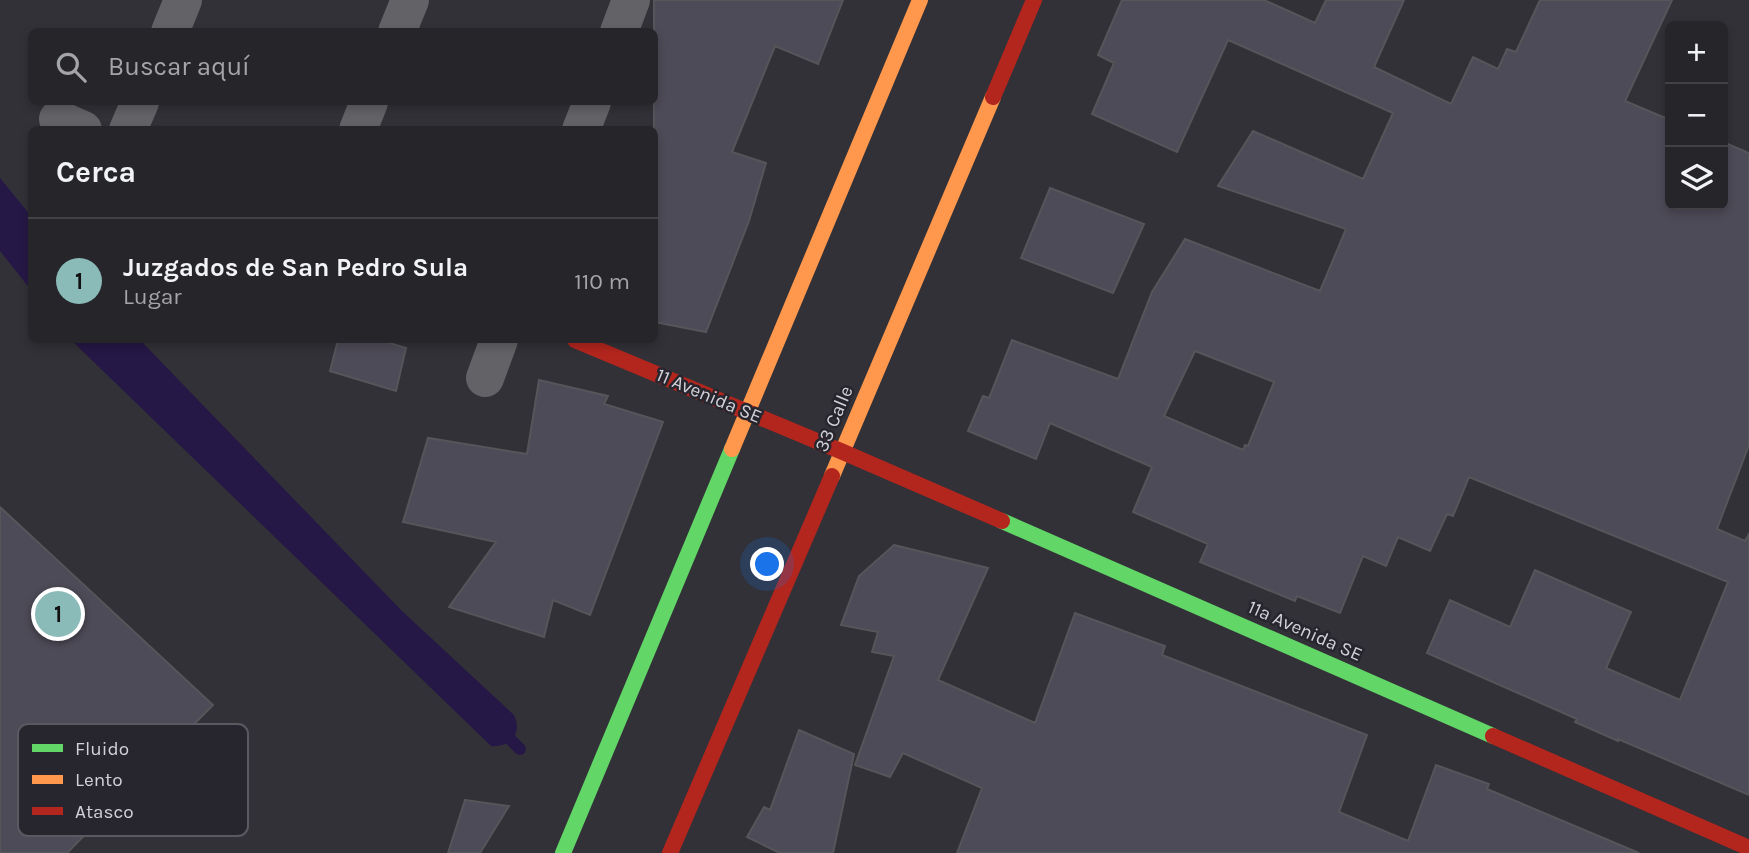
<!DOCTYPE html>
<html lang="es">
<head>
<meta charset="utf-8">
<style>
	body { margin:0; font-family:Karla,sans-serif; background:#323135; color:#f1f3f6 }
	.controls { position:absolute; right:21px; top:21px; display:grid; overflow:hidden; border-radius:10px; box-shadow:0 4px 10px #0003 }
	.controls button { width:63px; height:63px; display:grid; place-items:center; padding:0; border:0; border-bottom:2px solid #424246; background:#262529; color:#f1f3f6; font:35px sans-serif }
	.you { position:absolute; left:768px; top:565px; width:24px; height:24px; margin:-18px; border:5px solid #fff; border-radius:50%; background:#1a73e8; box-shadow:0 0 0 10px #1a73e833 }
	.badge { display:grid; place-items:center; width:46px; height:46px; border-radius:50%; background:#8bbbb9; color:#111; font-size:23px; font-weight:700 }
	.pin { position:absolute; translate:-50% -50%; border:4px solid #fff; box-shadow:0 2px 7px #0006 }
	.list { margin:0; padding:0; list-style:none }
	h2 { display:flex; justify-content:space-between; align-items:center; height:91px; margin:0; padding:0 28px; font-size:30px }
	h2 small { font-size:23px; font-weight:400; color:#a4a5a8 }
	.list li { display:grid; grid-template-columns:46px 1fr auto; gap:21px; align-items:center; box-sizing:border-box; height:126px; padding:0 28px; border-top:2px solid #424246 }
	.list b { display:block; font-size:26px; white-space:nowrap }
	.list p { margin:0; font-size:23px; white-space:nowrap; color:#a4a5a8 }
	.list em { font-size:23px; font-style:normal; color:#a4a5a8 }
	.icon { flex:none; width:38px; height:38px; fill:none; stroke:currentColor; stroke-width:2; stroke-linecap:round; stroke-linejoin:round }
	.map { position:relative; flex:none; width:1749px; height:853px; overflow:hidden }
	.search { position:absolute; background:#262529; box-shadow:0 4px 10px #0003; left:28px; top:28px; width:630px; height:77px; display:flex; align-items:center; gap:18px; box-sizing:border-box; padding:0 24px; border-radius:10px; color:#a4a5a8; font-size:26px }
	.panel { position:absolute; background:#262529; box-shadow:0 4px 10px #0003; left:28px; top:126px; width:630px; height:217px; border-radius:10px }
	.map>svg:first-child { display:block }
	.water { fill:#261846 }
	.lines { fill:none; stroke-linecap:round; stroke-linejoin:round }
	.stream { stroke:#261846; stroke-width:12 }
	.building { fill:#4e4b58; stroke:#56555a; stroke-width:2; fill-rule:evenodd }
	.street { stroke:#636367; stroke-width:38 }
	.fast { stroke:#63d668; stroke-width:16 }
	.slow { stroke:#ff974d; stroke-width:16 }
	.jam { stroke:#b3261e; stroke-width:16 }
	.labels { text-anchor:middle; dominant-baseline:central; stroke-width:5; stroke-linejoin:round; paint-order:stroke }
	.street-label { font-size:19px; fill:#d2d1d7; stroke:#27262f }
	.key { fill:#27262f; stroke:#5a5961; stroke-width:2 }
	.key-label { font-size:19px; fill:#d2d1d7 }
</style>
</head>
<body>
<div class="map">
<svg width="1749" height="853" viewBox="0 0 1749 853">
	<rect width="100%" height="100%" fill="#323137"/>
	<path class="water" d="M 0,178 L 31,216 L 31,290 L 0,251 Z
		M 71,340 L 140,340 L 402,611 L 514,715 C 523,733 510,748 491,746 Z"/>
	<g class="lines">
		<path class="stream" d="M 502,731 L 520,749"/>
	</g>
	<path class="building" d="M 654,0 L 843,0 L 818,64 L 775,46 L 732,152 L 766,163 L 749,221 L 706,332 L 654,322 Z
		M 1122,0 L 1264,0 L 1315,23 L 1326,0 L 1404,0 L 1374,67 L 1451,104 L 1473,57 L 1498,69 L 1507,49 L 1516,52 L 1540,0 L 1672,0 L 1625,101 L 1670,120 L 1670,205 L 1723,205 L 1723,142 L 1749,153 L 1749,445 L 1717,529 L 1745,541 L 1749,534 L 1749,795 L 1618,739 L 1618,741 L 1575,722 L 1577,719 L 1427,653 L 1450,600 L 1510,627 L 1535,570 L 1631,612 L 1606,668 L 1680,700 L 1728,582 L 1469,477 L 1453,516 L 1447,514 L 1430,551 L 1398,537 L 1386,566 L 1363,556 L 1340,613 L 1297,596 L 1295,601 L 1200,562 L 1208,544 L 1133,512 L 1152,467 L 1050,423 L 1036,459 L 968,431 L 983,396 L 989,398 L 1012,340 L 1118,379 L 1152,292 L 1185,239 L 1320,291 L 1346,229 L 1218,186 L 1253,131 L 1363,179 L 1393,113 L 1228,40 L 1177,152 L 1092,114 L 1114,63 L 1098,55 ZM 1195,351 L 1274,382 L 1248,446 L 1245,445 L 1243,450 L 1164,416 Z
		M 1050,188 L 1144,224 L 1113,293 L 1021,258 Z
		M 338,340 L 379,340 L 406,348 L 396,391 L 330,371 Z
		M 539,380 L 608,396 L 604,404 L 663,422 L 590,615 L 553,600 L 544,637 L 449,607 L 496,542 L 403,522 L 428,438 L 527,454 Z
		M 0,507 L 213,705 L 67,853 L 0,853 Z
		M 894,545 L 988,568 L 938,680 L 1035,723 L 1075,613 L 1165,646 L 1162,655 L 1367,735 L 1339,812 L 1408,841 L 1436,765 L 1489,784 L 1487,789 L 1639,853 L 957,853 L 982,788 L 903,753 L 890,777 L 855,765 L 894,656 L 872,652 L 878,632 L 841,625 L 859,576 Z
		M 799,730 L 854,754 L 833,853 L 780,853 L 747,837 L 764,807 L 770,810 Z
		M 465,800 L 509,806 L 480,853 L 448,853 Z"/>
	<g class="lines">
		<path class="street" d="M 170,32 L 183,0
			M 397,32 L 410,0
			M 619,32 L 631,0
			M 58,119 L 83,130
			M 128,130 L 140,102
			M 358,130 L 369,102
			M 581,130 L 592,102
			M 485,378 L 499,340"/>
		<path class="fast" d="M 1002,521 L 1493,736
			M 563,853 L 732,449"/>
		<path class="slow" d="M 732,449 L 920,0
			M 832,476 L 993,97"/>
		<path class="jam" d="M 993,97 L 1034,0
			M 575,340 L 843,452 L 1002,521
			M 1493,736 L 1749,848
			M 670,853 L 832,476"/>
	</g>
	<g class="labels">
		<g class="street-label">
			<text transform="translate(709 396) rotate(23)">11 Avenida SE</text>
			<text transform="translate(834 419) rotate(-67)">33 Calle</text>
			<text transform="translate(1305 631) rotate(24)">11a Avenida SE</text>
		</g>
	</g>
	<rect x="18" y="724" width="230" height="112" rx="10" class="key"/>
	<rect x="32" y="744" width="31" height="8" fill="#63d668"/>
	<rect x="32" y="775" width="31" height="9" fill="#ff974d"/>
	<rect x="32" y="807" width="31" height="8" fill="#b3261e"/>
	<g class="key-label">
		<text x="75" y="755">Fluido</text>
		<text x="75" y="786">Lento</text>
		<text x="75" y="818">Atasco</text>
	</g>
</svg>
<div class="controls">
<button>+</button>
<button>−</button>
<button><svg class="icon" aria-label="layers" viewBox="0 0 24 24"><path d="M12 4l9 5-9 5-9-5zM3 14l9 5 9-5"/></svg></button>
</div>
<div class="you"></div>
<div class="pin badge" style="left:58px;top:614px">1</div>
<div class="search"><svg class="icon" aria-label="search" viewBox="0 0 24 24"><circle cx="10" cy="10" r="6"/><path d="M15 15l6 6"/></svg>Buscar aquí</div>
<section class="panel">
<h2>Cerca<small></small></h2>
<ul class="list">
<li><span class="badge">1</span><div><b>Juzgados de San Pedro Sula</b><p>Lugar</p></div><em>110 m</em></li>
</ul>
</section>
</div>
</body>
</html>
